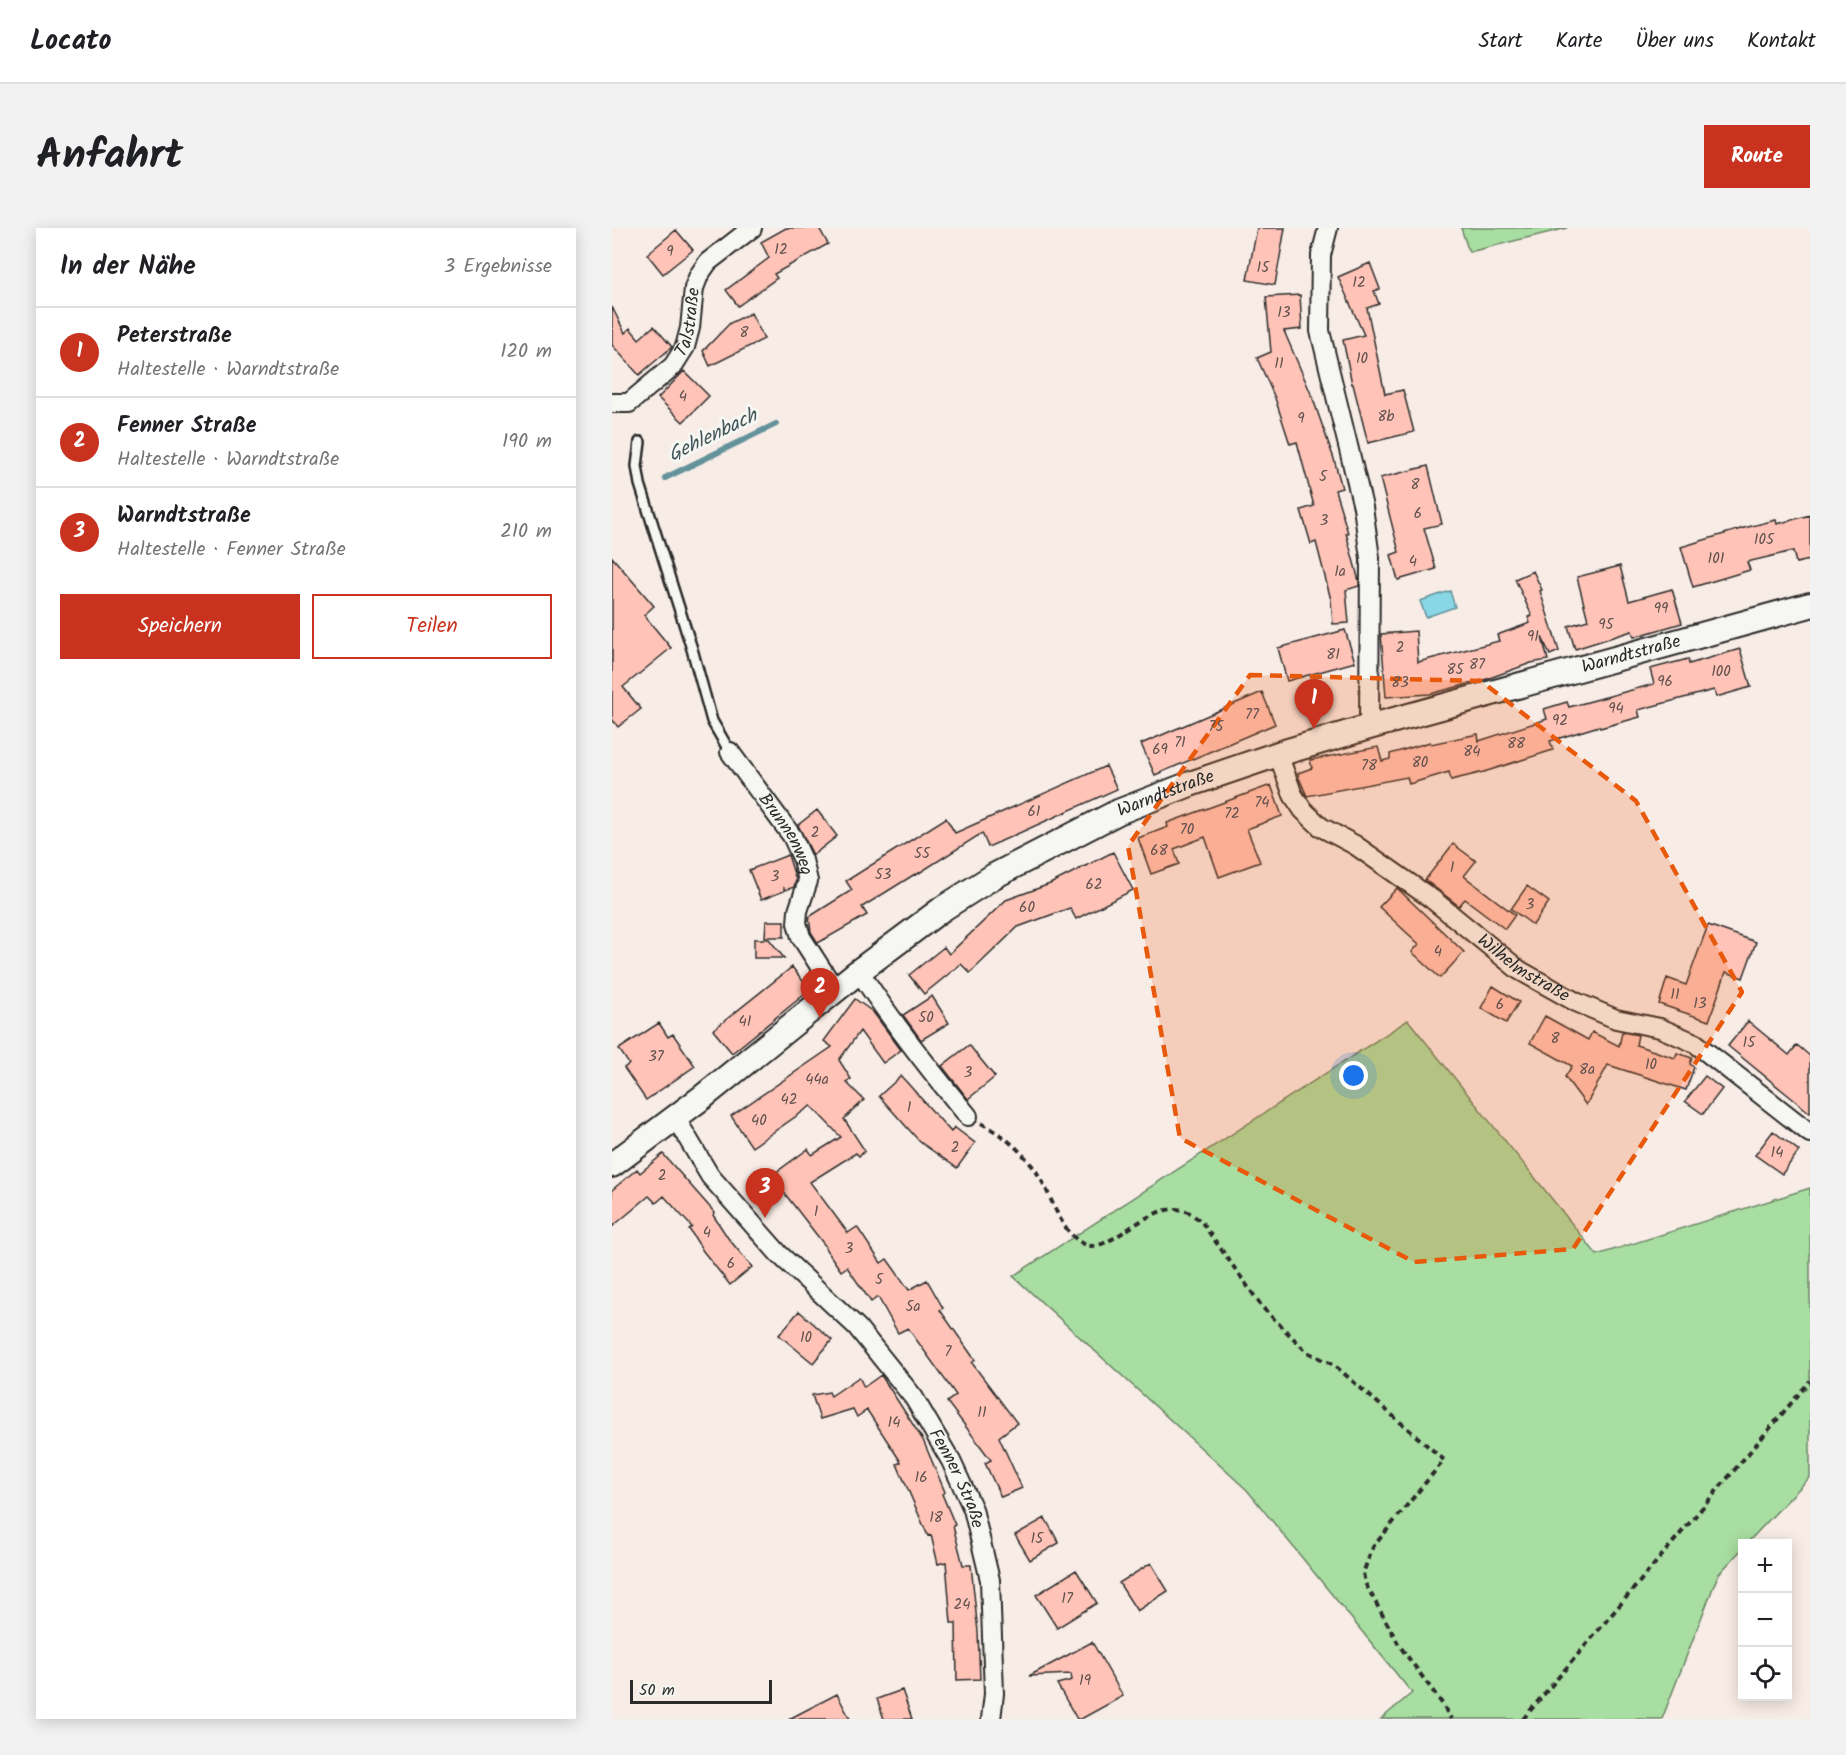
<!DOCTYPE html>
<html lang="de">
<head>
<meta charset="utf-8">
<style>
	body { margin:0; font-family:Kalam,sans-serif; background:#f2f2f2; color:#202124 }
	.controls { position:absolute; right:18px; bottom:18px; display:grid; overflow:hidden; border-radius:0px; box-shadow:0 3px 15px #0003 }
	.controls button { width:54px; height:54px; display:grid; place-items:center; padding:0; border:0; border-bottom:2px solid #e0e0e0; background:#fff; color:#202124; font:30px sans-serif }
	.scale { position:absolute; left:18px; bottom:15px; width:142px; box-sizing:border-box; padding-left:6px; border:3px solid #2b2b2b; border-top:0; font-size:16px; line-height:21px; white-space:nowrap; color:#2b2b2b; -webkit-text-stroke:4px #f6f6f2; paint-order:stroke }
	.you { position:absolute; left:742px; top:848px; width:21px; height:21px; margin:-15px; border:4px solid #fff; border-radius:50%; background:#1a73e8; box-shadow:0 0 0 9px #1a73e833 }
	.badge { display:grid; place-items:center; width:39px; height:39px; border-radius:50%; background:#c8321e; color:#fff; font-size:20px; font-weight:700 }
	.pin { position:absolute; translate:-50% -50px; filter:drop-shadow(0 2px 3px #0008) }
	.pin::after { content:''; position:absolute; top:32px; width:21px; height:18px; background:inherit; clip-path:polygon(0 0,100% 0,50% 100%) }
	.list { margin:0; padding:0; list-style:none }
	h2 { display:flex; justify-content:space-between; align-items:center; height:78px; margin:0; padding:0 24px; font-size:26px }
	h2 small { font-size:20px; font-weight:400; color:#757577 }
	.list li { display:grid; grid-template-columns:39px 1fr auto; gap:18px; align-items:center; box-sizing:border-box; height:90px; padding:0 24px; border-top:2px solid #e0e0e0 }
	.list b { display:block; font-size:22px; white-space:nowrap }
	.list p { margin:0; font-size:20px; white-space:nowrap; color:#757577 }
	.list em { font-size:20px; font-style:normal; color:#757577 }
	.actions { display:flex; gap:12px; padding:18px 24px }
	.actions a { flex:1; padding:14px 0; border:2px solid #c8321e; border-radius:0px; text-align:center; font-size:21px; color:#c8321e }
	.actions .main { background:#c8321e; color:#fff }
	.icon { flex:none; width:33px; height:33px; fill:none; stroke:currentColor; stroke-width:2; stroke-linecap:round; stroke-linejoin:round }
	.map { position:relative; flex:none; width:1198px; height:1491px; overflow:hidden; border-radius:0px }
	header { display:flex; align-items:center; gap:36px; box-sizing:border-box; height:84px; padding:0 30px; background:#fff; border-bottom:2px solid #e0e0e0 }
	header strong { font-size:28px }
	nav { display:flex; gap:33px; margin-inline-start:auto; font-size:21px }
	.intro { display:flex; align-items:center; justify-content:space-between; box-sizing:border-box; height:144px; padding:0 36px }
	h1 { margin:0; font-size:42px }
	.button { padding:15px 27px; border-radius:0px; background:#c8321e; color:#fff; font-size:21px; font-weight:700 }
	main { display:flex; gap:36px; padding:0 36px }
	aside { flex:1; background:#fff; border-radius:0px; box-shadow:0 3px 15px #0003 }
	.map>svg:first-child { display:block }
	.green { fill:#a8dea1; stroke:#6a8466; stroke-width:1.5 }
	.water { fill:#88d7e6; stroke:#63929b; stroke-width:1.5 }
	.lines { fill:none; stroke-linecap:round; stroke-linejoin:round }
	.stream { stroke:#63929b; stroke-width:6 }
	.building { fill:#ffc4b7; stroke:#2b2b2b; stroke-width:1.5 }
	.lane-casing { stroke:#2b2b2b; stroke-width:14 }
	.street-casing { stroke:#2b2b2b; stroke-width:22 }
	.secondary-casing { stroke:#2b2b2b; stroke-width:28 }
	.path { stroke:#2b2b2b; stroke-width:4; stroke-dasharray:6 4.5; stroke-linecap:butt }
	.lane { stroke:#f6f6f2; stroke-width:9 }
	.street { stroke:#f6f6f2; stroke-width:18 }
	.secondary { stroke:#f6f6f2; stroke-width:24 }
	.marked { fill:#e8590c; fill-opacity:0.2; stroke:#e8590c; stroke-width:4.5; stroke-dasharray:12 8; stroke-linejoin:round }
	.labels { text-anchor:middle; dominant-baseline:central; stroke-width:6; stroke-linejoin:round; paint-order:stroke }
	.number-label { font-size:15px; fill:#60514e }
	.street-label { font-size:18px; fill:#2b2b2b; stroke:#f6f6f2 }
	.water-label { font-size:20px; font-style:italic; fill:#42565a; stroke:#f6f6f2 }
</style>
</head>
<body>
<header>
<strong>Locato</strong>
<nav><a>Start</a><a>Karte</a><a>Über uns</a><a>Kontakt</a></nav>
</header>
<div class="intro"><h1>Anfahrt</h1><a class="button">Route</a></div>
<main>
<aside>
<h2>In der Nähe<small>3 Ergebnisse</small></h2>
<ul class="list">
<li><span class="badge">1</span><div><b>Peterstraße</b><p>Haltestelle · Warndtstraße</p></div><em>120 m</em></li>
<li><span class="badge">2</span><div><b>Fenner Straße</b><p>Haltestelle · Warndtstraße</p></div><em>190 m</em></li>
<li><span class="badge">3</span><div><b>Warndtstraße</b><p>Haltestelle · Fenner Straße</p></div><em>210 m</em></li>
</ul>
<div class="actions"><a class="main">Speichern</a><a>Teilen</a></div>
</aside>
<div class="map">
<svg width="1198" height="1491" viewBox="0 0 1198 1491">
	<rect width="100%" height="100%" fill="#f8ece6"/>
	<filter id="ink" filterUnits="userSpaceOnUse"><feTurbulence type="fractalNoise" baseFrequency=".0167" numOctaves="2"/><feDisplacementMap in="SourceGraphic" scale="12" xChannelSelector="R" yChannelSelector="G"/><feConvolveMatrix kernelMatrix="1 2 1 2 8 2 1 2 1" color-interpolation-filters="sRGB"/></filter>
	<g filter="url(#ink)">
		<path class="green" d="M 849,0 L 955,0 L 857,24 Z
			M 796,792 L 985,1027 L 1198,960 L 1198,1249 L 1135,1315 L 1130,1316 L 1130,1321 L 1106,1347 L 1050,1491 L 769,1491 L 800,1465 L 635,1262 L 401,1048 Z"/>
		<path class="water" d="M 838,363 L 843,379 L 814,389 L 808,373 Z"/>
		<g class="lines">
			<path class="stream" d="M 53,250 L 164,196"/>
		</g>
		<path class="building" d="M 174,0 L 207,0 L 216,16 L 162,46 L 165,50 L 126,78 L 114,62 L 157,30 L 149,14 Z
			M 645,0 L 673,0 L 663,57 L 635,52 Z
			M 64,2 L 81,22 L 51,46 L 35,26 Z
			M 758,35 L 768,61 L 762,63 L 767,76 L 755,80 L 773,166 L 791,162 L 802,204 L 756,215 L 741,156 L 740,156 L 731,112 L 752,107 L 726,49 Z
			M 688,67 L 690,101 L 672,103 L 700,168 L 722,231 L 730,260 L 723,262 L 736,305 L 734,305 L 747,353 L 747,358 L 734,362 L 737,395 L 721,396 L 719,372 L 704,314 L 699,316 L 689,282 L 702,278 L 685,214 L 678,216 L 663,170 L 645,130 L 659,124 L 654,69 Z
			M 0,79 L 13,105 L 18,100 L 27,111 L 42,98 L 60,119 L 27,147 L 0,117 Z
			M 139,85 L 152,111 L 98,138 L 91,123 L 118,95 Z
			M 72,143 L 97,168 L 71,194 L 46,170 Z
			M 816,238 L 830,296 L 812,300 L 824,341 L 786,352 L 779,327 L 787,324 L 768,250 Z
			M 1198,287 L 1198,332 L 1184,335 L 1181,323 L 1135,334 L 1138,342 L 1081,359 L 1069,319 L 1132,300 L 1164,292 L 1165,296 Z
			M 0,329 L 42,378 L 32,387 L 59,420 L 11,459 L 29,481 L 6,499 L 0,491 Z
			M 1008,338 L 1017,373 L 1060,361 L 1070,395 L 1022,409 L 1020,403 L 963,421 L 956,398 L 976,392 L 965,349 Z
			M 921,343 L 930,362 L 928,363 L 947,423 L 938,427 L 930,409 L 936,432 L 919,435 L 875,451 L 818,466 L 774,469 L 769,406 L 804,403 L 806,434 L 887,413 L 885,407 L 918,395 L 916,389 L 920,388 L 903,351 Z
			M 733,402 L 743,434 L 675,453 L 666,420 Z
			M 1128,421 L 1139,459 L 1104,469 L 1102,462 L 1026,482 L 1028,489 L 988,500 L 987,498 L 938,513 L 941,522 L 872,544 L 839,552 L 837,544 L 797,556 L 795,549 L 695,568 L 687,550 L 686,545 L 700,540 L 698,532 L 766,519 L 770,533 L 778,531 L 778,526 L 818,514 L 819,516 L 866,506 L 867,513 L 935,491 L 932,481 L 955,474 L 957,479 L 1042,456 L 1038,441 L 1076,431 L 1077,436 Z
			M 650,464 L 663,496 L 543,547 L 529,516 Z
			M 494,538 L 505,561 L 376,619 L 370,605 L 304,647 L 303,646 L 250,679 L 255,687 L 206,715 L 199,704 L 197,689 L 240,662 L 234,653 L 334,590 L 343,605 Z
			M 659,557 L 670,588 L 635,601 L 648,634 L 607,649 L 593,609 L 562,621 L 567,636 L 539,646 L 526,610 L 556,599 L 555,595 Z
			M 205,582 L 225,608 L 201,627 L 186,597 Z
			M 841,616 L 864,633 L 852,648 L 903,687 L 893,701 L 853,671 L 847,678 L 813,652 Z
			M 501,624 L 521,662 L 464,691 L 458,680 L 406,699 L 358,745 L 349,736 L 312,766 L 297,747 L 332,719 L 337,726 L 394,672 L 438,656 Z
			M 176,627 L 184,652 L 182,659 L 174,662 L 172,660 L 172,663 L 149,672 L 137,642 Z
			M 915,658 L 937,674 L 921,697 L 899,681 Z
			M 785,660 L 852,724 L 828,750 L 800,724 L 807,716 L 767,679 Z
			M 154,693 L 172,693 L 172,709 L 153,709 Z
			M 1096,697 L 1144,714 L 1131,750 L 1114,744 L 1097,793 L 1047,776 L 1055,750 L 1074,757 Z
			M 142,711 L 157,711 L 172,730 L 142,730 Z
			M 180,739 L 198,762 L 120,825 L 101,802 Z
			M 881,758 L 907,774 L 894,795 L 869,780 Z
			M 320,768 L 337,795 L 309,812 L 291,787 Z
			M 243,771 L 261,784 L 289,822 L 271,835 L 248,803 L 227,832 L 239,851 L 234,854 L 252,872 L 232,891 L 253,923 L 247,928 L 244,925 L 198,954 L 236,1005 L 245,999 L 269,1035 L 275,1031 L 297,1062 L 315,1052 L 331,1080 L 328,1082 L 363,1132 L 360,1135 L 405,1195 L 387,1209 L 410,1260 L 389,1269 L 373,1235 L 379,1232 L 335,1174 L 344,1167 L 296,1100 L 286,1105 L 266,1069 L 259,1074 L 235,1039 L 229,1043 L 213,1020 L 214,1019 L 159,948 L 196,921 L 200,927 L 229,909 L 199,878 L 140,919 L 119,888 L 220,819 L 212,813 Z
			M 933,788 L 976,812 L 980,804 L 1007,818 L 1010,804 L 1026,807 L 1024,817 L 1063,830 L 1065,825 L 1080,830 L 1078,836 L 1082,839 L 1074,862 L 996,837 L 974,877 L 953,849 L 960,838 L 918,815 Z
			M 1136,793 L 1177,827 L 1185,817 L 1198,828 L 1198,885 L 1116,818 Z
			M 47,795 L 56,809 L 61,806 L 83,838 L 34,872 L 12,840 L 17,836 L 7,821 Z
			M 357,817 L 383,849 L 356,871 L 330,838 Z
			M 289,848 L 339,904 L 342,899 L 363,915 L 345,940 L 308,914 L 267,868 Z
			M 1093,848 L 1110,861 L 1091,886 L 1073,873 Z
			M 1161,903 L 1187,923 L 1170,946 L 1143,927 Z
			M 51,926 L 103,985 L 101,987 L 116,1010 L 140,1039 L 118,1057 L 91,1023 L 77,1001 L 80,999 L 52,968 L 44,975 L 37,968 L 0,999 L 0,962 L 25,941 L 28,945 Z
			M 187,1083 L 220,1112 L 201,1135 L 167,1107 Z
			M 269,1147 L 311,1212 L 333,1264 L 330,1266 L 343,1297 L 341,1298 L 351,1337 L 359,1337 L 366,1404 L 368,1451 L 345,1452 L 344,1395 L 339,1395 L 334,1334 L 326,1336 L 319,1307 L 316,1308 L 285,1236 L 289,1234 L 255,1182 L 245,1189 L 241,1181 L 208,1191 L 200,1167 L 217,1164 L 219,1168 L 247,1149 L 252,1159 Z
			M 433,1290 L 447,1315 L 418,1332 L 403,1307 Z
			M 539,1335 L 556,1363 L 525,1383 L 507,1355 Z
			M 464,1342 L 485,1375 L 445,1400 L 424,1367 Z
			M 480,1414 L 511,1468 L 469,1491 L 465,1491 L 445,1456 L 460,1452 L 459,1446 L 417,1448 Z
			M 290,1462 L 300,1491 L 272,1491 L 265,1471 Z
			M 225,1466 L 238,1491 L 177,1491 Z"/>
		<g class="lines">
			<defs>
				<path id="lane" d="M 28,214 L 25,238 L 28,256 L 80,421 L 100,493 L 118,524"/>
				<g id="street">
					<path d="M 716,0 L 709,27 L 708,103 L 751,279 L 758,330 L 757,499"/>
					<path id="s1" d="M 0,175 L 17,175 L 61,138 L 73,119 L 78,100 L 82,60 L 87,47 L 96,34 L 140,0"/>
					<path id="s2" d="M 118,524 L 180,608 L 191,632 L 196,653 L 186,683 L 185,695 L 189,709 L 223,762"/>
					<path id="s3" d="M 666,526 L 681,567 L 691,582 L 709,599 L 743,617 L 820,671 L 907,742 L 964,774 L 1004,791 L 1048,800 L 1083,815 L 1198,905"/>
					<path d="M 247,743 C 280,794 317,841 356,888"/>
					<path id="s4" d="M 63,889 L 98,948 L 167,1026 L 245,1099 L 302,1170 L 339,1233 L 361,1281 L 378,1352 L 382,1466 L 379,1491"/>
				</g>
				<g id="secondary">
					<path id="s5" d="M 0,937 L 92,868 L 247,743 L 330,681 L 382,648 L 506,584 L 578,556 L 666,526 L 757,499 L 1198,377"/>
				</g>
			</defs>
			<use href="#lane" class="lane-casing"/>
			<use href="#street" class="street-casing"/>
			<use href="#secondary" class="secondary-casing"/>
			<path class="path" d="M 369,895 C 393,908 413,925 427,948 C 441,970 447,1003 472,1016 C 497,1029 537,970 574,983 C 579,985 584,990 589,993 L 651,1080 L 695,1124 L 722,1137 L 832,1232 L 761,1319 L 751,1345 L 753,1355 L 787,1417 L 829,1474 L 839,1491
				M 911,1491 L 1198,1153"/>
			<use href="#lane" class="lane"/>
			<use href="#street" class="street"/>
			<use href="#secondary" class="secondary"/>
		</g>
	</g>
	<path class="marked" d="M 638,447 L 869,453 L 1024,573 L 1130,764 L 961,1021 L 802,1034 L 568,910 L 516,618 Z"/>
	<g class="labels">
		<g class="number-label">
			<text x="169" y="22">12</text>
			<text x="58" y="24">9</text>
			<text x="651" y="40">15</text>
			<text x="747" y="55">12</text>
			<text x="672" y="85">13</text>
			<text x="132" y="105">8</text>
			<text x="750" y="131">10</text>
			<text x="667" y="136">11</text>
			<text x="71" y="169">4</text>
			<text x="774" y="189">8b</text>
			<text x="689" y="191">9</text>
			<text x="711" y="249">5</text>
			<text x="803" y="257">8</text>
			<text x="806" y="286">6</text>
			<text x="712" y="293">3</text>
			<text x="1152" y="312">105</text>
			<text x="1104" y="331">101</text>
			<text x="801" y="334">4</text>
			<text x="728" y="344">1a</text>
			<text x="1049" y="381">99</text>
			<text x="994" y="397">95</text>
			<text x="921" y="409">91</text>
			<text x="788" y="420">2</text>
			<text x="721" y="427">81</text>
			<text x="865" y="437">87</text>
			<text x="843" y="442">85</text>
			<text x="1109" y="444">100</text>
			<text x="1053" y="454">96</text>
			<text x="788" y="455">83</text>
			<text x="1004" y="481">94</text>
			<text x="640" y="487">77</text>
			<text x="948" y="493">92</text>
			<text x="604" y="499">75</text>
			<text x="568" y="515">71</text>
			<text x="904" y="516">88</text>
			<text x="548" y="522">69</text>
			<text x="860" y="524">84</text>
			<text x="808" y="535">80</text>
			<text x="757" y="538">78</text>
			<text x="650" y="575">74</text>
			<text x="422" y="584">61</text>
			<text x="620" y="586">72</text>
			<text x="575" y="602">70</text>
			<text x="203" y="605">2</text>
			<text x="547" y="623">68</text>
			<text x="310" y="626">55</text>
			<text x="840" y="640">1</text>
			<text x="271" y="647">53</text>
			<text x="163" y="649">3</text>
			<text x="482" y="657">62</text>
			<text x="918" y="677">3</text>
			<text x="415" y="680">60</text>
			<text x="826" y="724">4</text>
			<text x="1063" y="767">11</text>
			<text x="1088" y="776">13</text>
			<text x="888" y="777">6</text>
			<text x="314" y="790">50</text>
			<text x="133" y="794">41</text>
			<text x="943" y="811">8</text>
			<text x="1137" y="815">15</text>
			<text x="44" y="829">37</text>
			<text x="1039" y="837">10</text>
			<text x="975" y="842">8a</text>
			<text x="356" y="845">3</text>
			<text x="205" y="852">44a</text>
			<text x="177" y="872">42</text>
			<text x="297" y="880">1</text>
			<text x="147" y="893">40</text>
			<text x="343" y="920">2</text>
			<text x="1165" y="925">14</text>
			<text x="50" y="948">2</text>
			<text x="204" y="984">1</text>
			<text x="95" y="1005">4</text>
			<text x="237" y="1021">3</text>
			<text x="119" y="1036">6</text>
			<text x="267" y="1052">5</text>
			<text x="301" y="1079">5a</text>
			<text x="194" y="1110">10</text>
			<text x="336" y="1124">7</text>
			<text x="370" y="1185">11</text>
			<text x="282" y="1195">14</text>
			<text x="309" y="1250">16</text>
			<text x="324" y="1290">18</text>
			<text x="425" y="1311">15</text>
			<text x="455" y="1371">17</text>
			<text x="350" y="1377">24</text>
			<text x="473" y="1453">19</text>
		</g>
		<g class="street-label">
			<text stroke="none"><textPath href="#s1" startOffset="122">Talstraße</textPath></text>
			<text stroke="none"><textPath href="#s5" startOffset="1156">Warndtstraße</textPath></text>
			<text stroke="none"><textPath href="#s5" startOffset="670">Warndtstraße</textPath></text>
			<text stroke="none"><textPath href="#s2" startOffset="100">Brunnenweg</textPath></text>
			<text stroke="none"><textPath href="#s3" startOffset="334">Wilhelmstraße</textPath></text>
			<text stroke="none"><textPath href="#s4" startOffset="462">Fenner Straße</textPath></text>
		</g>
		<g class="water-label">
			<text transform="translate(101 208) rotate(-26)">Gehlenbach</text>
		</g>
	</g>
</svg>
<div class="controls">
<button>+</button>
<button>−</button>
<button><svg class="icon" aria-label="locate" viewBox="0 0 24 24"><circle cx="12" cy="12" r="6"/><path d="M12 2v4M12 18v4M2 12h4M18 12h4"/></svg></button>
</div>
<div class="scale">50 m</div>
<div class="you"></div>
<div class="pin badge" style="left:702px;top:501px">1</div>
<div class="pin badge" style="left:208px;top:790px">2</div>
<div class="pin badge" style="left:153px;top:990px">3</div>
</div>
</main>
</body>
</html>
